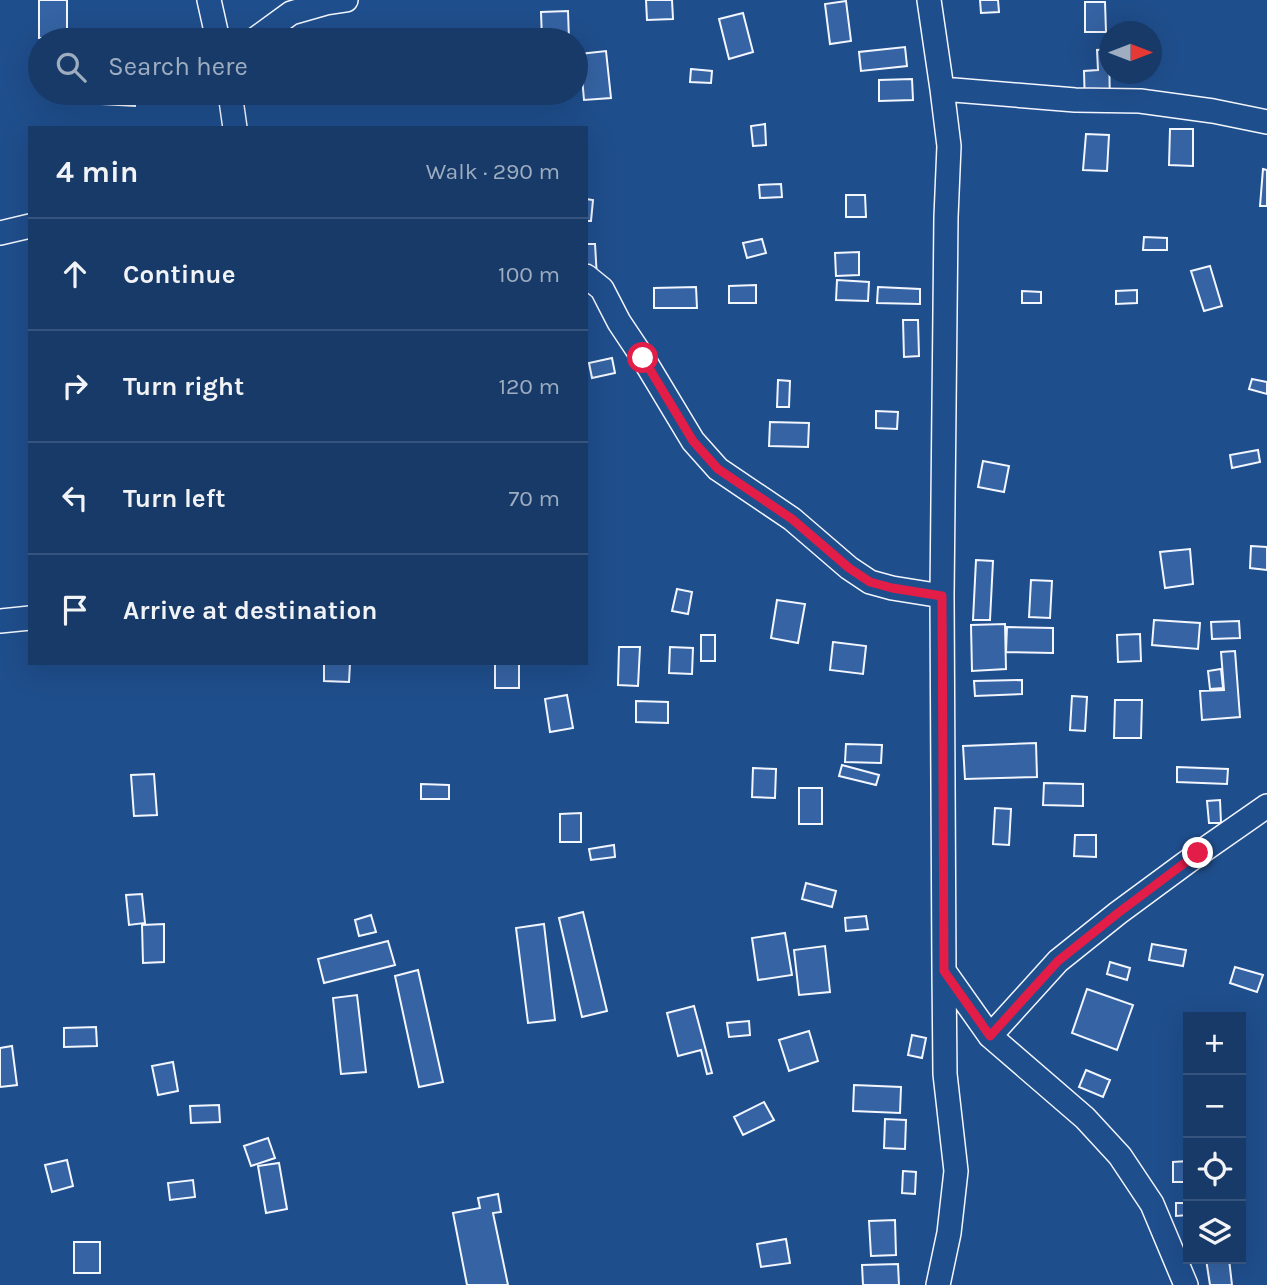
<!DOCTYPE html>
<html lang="en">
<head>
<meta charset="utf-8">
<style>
	body { margin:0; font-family:Karla,sans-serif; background:#244571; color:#f1f3f6 }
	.controls { position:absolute; right:21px; bottom:21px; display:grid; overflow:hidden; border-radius:0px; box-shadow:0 7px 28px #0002 }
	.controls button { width:63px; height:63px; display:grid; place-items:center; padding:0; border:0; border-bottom:2px solid #36547d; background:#173a69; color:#f1f3f6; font:35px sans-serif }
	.compass { position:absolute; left:1099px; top:21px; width:63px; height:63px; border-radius:50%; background:#173a69; box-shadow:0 7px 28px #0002; rotate:90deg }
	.stop { position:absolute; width:21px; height:21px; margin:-16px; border:5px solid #e11d48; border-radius:50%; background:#fff }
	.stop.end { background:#e11d48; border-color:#fff; box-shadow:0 2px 7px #0008 }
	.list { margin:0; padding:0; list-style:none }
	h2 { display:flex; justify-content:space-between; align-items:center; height:91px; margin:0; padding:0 28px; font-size:30px }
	h2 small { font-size:23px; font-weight:400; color:#9eadc0 }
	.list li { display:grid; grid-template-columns:46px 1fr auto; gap:21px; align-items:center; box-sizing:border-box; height:112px; padding:0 28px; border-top:2px solid #36547d }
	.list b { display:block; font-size:26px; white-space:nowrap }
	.list em { font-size:23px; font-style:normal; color:#9eadc0 }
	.icon { flex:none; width:38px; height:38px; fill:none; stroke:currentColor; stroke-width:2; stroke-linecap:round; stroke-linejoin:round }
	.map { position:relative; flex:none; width:1267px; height:1285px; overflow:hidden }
	.search { position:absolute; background:#173a69; box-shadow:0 7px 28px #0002; left:28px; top:28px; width:560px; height:77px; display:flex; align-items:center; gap:18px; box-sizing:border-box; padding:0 24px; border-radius:38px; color:#9eadc0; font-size:26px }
	.panel { position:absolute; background:#173a69; box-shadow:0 7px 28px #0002; left:28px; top:126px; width:560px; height:539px; border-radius:0px }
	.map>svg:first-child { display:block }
	.building { fill:#3563a3; stroke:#f2f6ff; stroke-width:2 }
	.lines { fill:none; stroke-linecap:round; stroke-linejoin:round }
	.street-casing { stroke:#f2f6ff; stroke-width:26 }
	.street { stroke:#1f4e8c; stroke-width:23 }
	.route { stroke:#e11d48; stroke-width:9 }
</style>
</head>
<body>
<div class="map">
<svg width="1267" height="1285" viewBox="0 0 1267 1285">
	<rect width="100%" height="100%" fill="#1f4e8c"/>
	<path class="building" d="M 39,0 L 67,0 L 67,38 L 39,38 Z
		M 646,0 L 672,0 L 673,19 L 647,20 Z
		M 980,0 L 998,0 L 999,12 L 981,13 Z
		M 846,1 L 851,41 L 830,44 L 825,4 Z
		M 1085,2 L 1105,2 L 1106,32 L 1085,32 Z
		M 568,11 L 569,40 L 542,40 L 541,12 Z
		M 743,13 L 753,52 L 729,59 L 719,19 Z
		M 905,47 L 907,66 L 861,71 L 859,52 Z
		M 1109,49 L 1110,106 L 1085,107 L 1084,71 L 1098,70 L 1097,50 Z
		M 606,51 L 611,98 L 584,100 L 580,54 Z
		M 691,69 L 712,71 L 711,83 L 690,82 Z
		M 912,79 L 913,100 L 879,101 L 879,80 Z
		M 84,93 L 136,93 L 135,106 L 84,103 Z
		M 765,124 L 766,145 L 753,146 L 751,126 Z
		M 1170,129 L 1193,129 L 1193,166 L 1169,165 Z
		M 1086,134 L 1109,135 L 1107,171 L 1083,170 Z
		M 1263,169 L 1267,170 L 1267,206 L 1260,206 Z
		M 781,184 L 782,197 L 760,198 L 759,185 Z
		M 846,195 L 865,195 L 866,217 L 846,217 Z
		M 586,199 L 593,200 L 591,221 L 586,221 Z
		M 1144,237 L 1167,238 L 1167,250 L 1143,250 Z
		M 762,239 L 766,253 L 747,258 L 743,243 Z
		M 586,244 L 595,244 L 597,278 L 586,278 Z
		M 859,252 L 859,275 L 836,276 L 835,253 Z
		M 1210,266 L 1222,306 L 1204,311 L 1191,271 Z
		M 837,280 L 869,282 L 868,301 L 836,300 Z
		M 756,285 L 756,303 L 729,303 L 729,286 Z
		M 696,287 L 697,308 L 654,308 L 654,288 Z
		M 878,287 L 920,289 L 920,304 L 877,303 Z
		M 1137,290 L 1137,303 L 1116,304 L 1116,291 Z
		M 1022,291 L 1041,292 L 1041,303 L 1022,303 Z
		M 903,320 L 918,320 L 919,356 L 904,357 Z
		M 612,358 L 615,373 L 592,378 L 589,363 Z
		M 1252,379 L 1267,382 L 1267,394 L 1249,389 Z
		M 778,380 L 790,381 L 789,407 L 777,407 Z
		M 876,411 L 898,412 L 897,429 L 876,428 Z
		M 770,422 L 809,423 L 808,447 L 769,446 Z
		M 1258,450 L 1260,462 L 1232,468 L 1230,455 Z
		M 983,461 L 1009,466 L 1004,492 L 978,487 Z
		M 1251,546 L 1267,547 L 1267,570 L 1250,568 Z
		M 1190,549 L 1193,584 L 1165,588 L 1160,552 Z
		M 976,560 L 993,561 L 990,620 L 973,620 Z
		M 1031,580 L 1052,581 L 1050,618 L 1029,617 Z
		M 677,589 L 692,592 L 688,614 L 672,611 Z
		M 777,600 L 805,604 L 798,643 L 771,638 Z
		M 1154,620 L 1200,623 L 1198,649 L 1152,645 Z
		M 1239,621 L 1240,638 L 1212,639 L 1211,622 Z
		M 1005,624 L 1006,669 L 972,671 L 971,625 Z
		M 1007,627 L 1053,628 L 1053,653 L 1006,652 Z
		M 1140,634 L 1141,661 L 1118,662 L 1117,635 Z
		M 701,635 L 715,635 L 715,661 L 701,661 Z
		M 833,642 L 866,646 L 863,674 L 830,670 Z
		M 619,647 L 640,647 L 638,686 L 618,685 Z
		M 670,647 L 693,648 L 692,674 L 669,673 Z
		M 1235,651 L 1240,717 L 1202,720 L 1200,691 L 1224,690 L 1221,652 Z
		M 324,663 L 350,663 L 349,682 L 324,681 Z
		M 495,663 L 519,663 L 519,688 L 495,688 Z
		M 1221,669 L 1223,688 L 1210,689 L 1208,671 Z
		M 1022,680 L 1022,694 L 975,696 L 974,681 Z
		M 567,695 L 573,728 L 550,732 L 545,699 Z
		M 1072,696 L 1087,697 L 1085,731 L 1070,730 Z
		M 1115,700 L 1142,700 L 1141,738 L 1114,738 Z
		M 636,701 L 668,702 L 668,723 L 636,722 Z
		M 1036,743 L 1037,777 L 965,779 L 963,746 Z
		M 846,744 L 882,745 L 881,763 L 845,762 Z
		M 842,765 L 879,775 L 876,785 L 839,776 Z
		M 1177,767 L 1228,769 L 1227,784 L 1177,782 Z
		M 753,768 L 776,769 L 775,798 L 752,797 Z
		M 154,774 L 157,815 L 134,816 L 131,775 Z
		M 1044,783 L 1083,784 L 1083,806 L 1043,805 Z
		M 421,784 L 449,785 L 449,799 L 421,799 Z
		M 799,788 L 822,788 L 822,824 L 799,824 Z
		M 1220,800 L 1221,823 L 1209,823 L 1207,801 Z
		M 995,808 L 1011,809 L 1009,845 L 993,844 Z
		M 581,813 L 581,842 L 560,842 L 560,814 Z
		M 1075,835 L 1096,835 L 1096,857 L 1074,856 Z
		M 614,845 L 615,857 L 591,860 L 589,849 Z
		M 806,883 L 836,891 L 832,907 L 802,899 Z
		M 142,894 L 145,923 L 129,925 L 126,895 Z
		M 583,912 L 607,1011 L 582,1017 L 559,918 Z
		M 371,915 L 376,932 L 359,936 L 355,920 Z
		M 866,916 L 868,929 L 846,931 L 845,918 Z
		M 164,924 L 164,962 L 143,963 L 142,925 Z
		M 544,924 L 555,1020 L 528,1023 L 516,928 Z
		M 785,933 L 792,975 L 758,980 L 752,938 Z
		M 388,941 L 395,965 L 324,983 L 318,959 Z
		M 1152,944 L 1186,950 L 1183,966 L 1149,960 Z
		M 825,946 L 830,992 L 799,995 L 794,950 Z
		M 1110,962 L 1130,968 L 1127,980 L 1107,974 Z
		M 1235,967 L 1263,975 L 1257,992 L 1230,983 Z
		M 418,970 L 443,1082 L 419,1087 L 395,976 Z
		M 1087,989 L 1133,1005 L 1117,1050 L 1072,1033 Z
		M 357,995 L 366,1072 L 341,1074 L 333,998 Z
		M 694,1006 L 712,1073 L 707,1074 L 701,1050 L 678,1056 L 667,1013 Z
		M 749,1021 L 750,1035 L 729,1037 L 727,1023 Z
		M 96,1027 L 97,1046 L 64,1047 L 64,1028 Z
		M 809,1031 L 818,1061 L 789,1071 L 779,1040 Z
		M 912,1035 L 926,1038 L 922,1058 L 908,1055 Z
		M 12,1046 L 17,1085 L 0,1087 L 0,1048 Z
		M 173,1062 L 178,1091 L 158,1095 L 152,1066 Z
		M 1086,1070 L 1110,1080 L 1103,1097 L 1079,1087 Z
		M 854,1085 L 901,1087 L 900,1113 L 853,1111 Z
		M 764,1102 L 774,1120 L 743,1135 L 734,1117 Z
		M 219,1105 L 220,1122 L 191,1123 L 190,1106 Z
		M 885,1119 L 906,1120 L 905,1149 L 884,1148 Z
		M 268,1138 L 275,1158 L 251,1166 L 244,1146 Z
		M 67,1160 L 73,1186 L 52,1192 L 45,1165 Z
		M 1188,1161 L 1188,1182 L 1173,1182 L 1173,1162 Z
		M 279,1163 L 287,1209 L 266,1213 L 258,1166 Z
		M 903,1171 L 916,1172 L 915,1194 L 902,1193 Z
		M 193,1180 L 195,1197 L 170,1200 L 168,1183 Z
		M 498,1194 L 501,1212 L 493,1213 L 508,1285 L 467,1285 L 453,1213 L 480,1208 L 478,1198 Z
		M 1176,1203 L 1188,1203 L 1188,1215 L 1176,1216 Z
		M 895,1220 L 896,1255 L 871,1256 L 869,1221 Z
		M 786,1239 L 790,1263 L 761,1267 L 757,1244 Z
		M 74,1242 L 100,1242 L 100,1273 L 74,1273 Z
		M 1206,1259 L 1229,1259 L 1232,1285 L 1210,1285 Z
		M 898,1264 L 899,1285 L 863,1285 L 862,1265 Z"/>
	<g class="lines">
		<defs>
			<path id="street" d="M 209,0 L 218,40
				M 929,0 L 942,89 L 949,146 L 946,217 L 942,596 L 944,971 L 945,1074 L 956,1171 L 949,1233 L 938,1285
				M 254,40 L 291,13 L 326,3 L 346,0
				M 942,89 L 1075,100 L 1140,101 L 1213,111 L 1267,122
				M 230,93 L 235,128
				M 0,233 L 30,226
				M 586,276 L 602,289 L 619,322 L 643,358 L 693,441 L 718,469 L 792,519 L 849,568 L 870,582 L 892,588 L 942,596
				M 0,621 L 30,618
				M 944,971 L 990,1036 L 1085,1118 L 1120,1156 L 1152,1204 L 1186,1285
				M 990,1036 L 1058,961 L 1118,913 L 1198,854 L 1267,806"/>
		</defs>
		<use href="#street" class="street-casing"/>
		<use href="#street" class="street"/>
	</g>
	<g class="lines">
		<path class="route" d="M 643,358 L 693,441 L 718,469 L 792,519 L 849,568 L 870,582 L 892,588 L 942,596 L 944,971 L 990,1036 L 1058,961 L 1118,913 L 1198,853"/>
	</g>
</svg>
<div class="controls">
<button>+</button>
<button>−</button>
<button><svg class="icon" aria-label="locate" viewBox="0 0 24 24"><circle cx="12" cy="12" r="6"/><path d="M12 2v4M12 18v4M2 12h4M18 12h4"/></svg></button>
<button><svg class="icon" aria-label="layers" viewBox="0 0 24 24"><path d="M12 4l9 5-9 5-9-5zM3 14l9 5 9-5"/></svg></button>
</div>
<svg class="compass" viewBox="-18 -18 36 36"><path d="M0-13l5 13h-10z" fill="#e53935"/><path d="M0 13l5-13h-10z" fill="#9eadc0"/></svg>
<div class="stop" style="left:643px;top:358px"></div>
<div class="stop end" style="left:1198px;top:853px"></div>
<div class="search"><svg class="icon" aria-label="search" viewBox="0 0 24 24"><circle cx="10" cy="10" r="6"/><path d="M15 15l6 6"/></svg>Search here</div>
<section class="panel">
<h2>4 min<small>Walk · 290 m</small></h2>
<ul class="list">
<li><svg class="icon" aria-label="ahead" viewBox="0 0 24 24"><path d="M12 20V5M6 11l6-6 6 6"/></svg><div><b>Continue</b></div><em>100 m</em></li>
<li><svg class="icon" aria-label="right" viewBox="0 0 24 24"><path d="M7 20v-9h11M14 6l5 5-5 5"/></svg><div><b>Turn right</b></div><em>120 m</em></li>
<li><svg class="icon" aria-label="left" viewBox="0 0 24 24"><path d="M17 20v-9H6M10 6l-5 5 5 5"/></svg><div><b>Turn left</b></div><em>70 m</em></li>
<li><svg class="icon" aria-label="arrive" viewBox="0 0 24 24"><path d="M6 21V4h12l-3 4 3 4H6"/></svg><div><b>Arrive at destination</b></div></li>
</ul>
</section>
</div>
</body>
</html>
